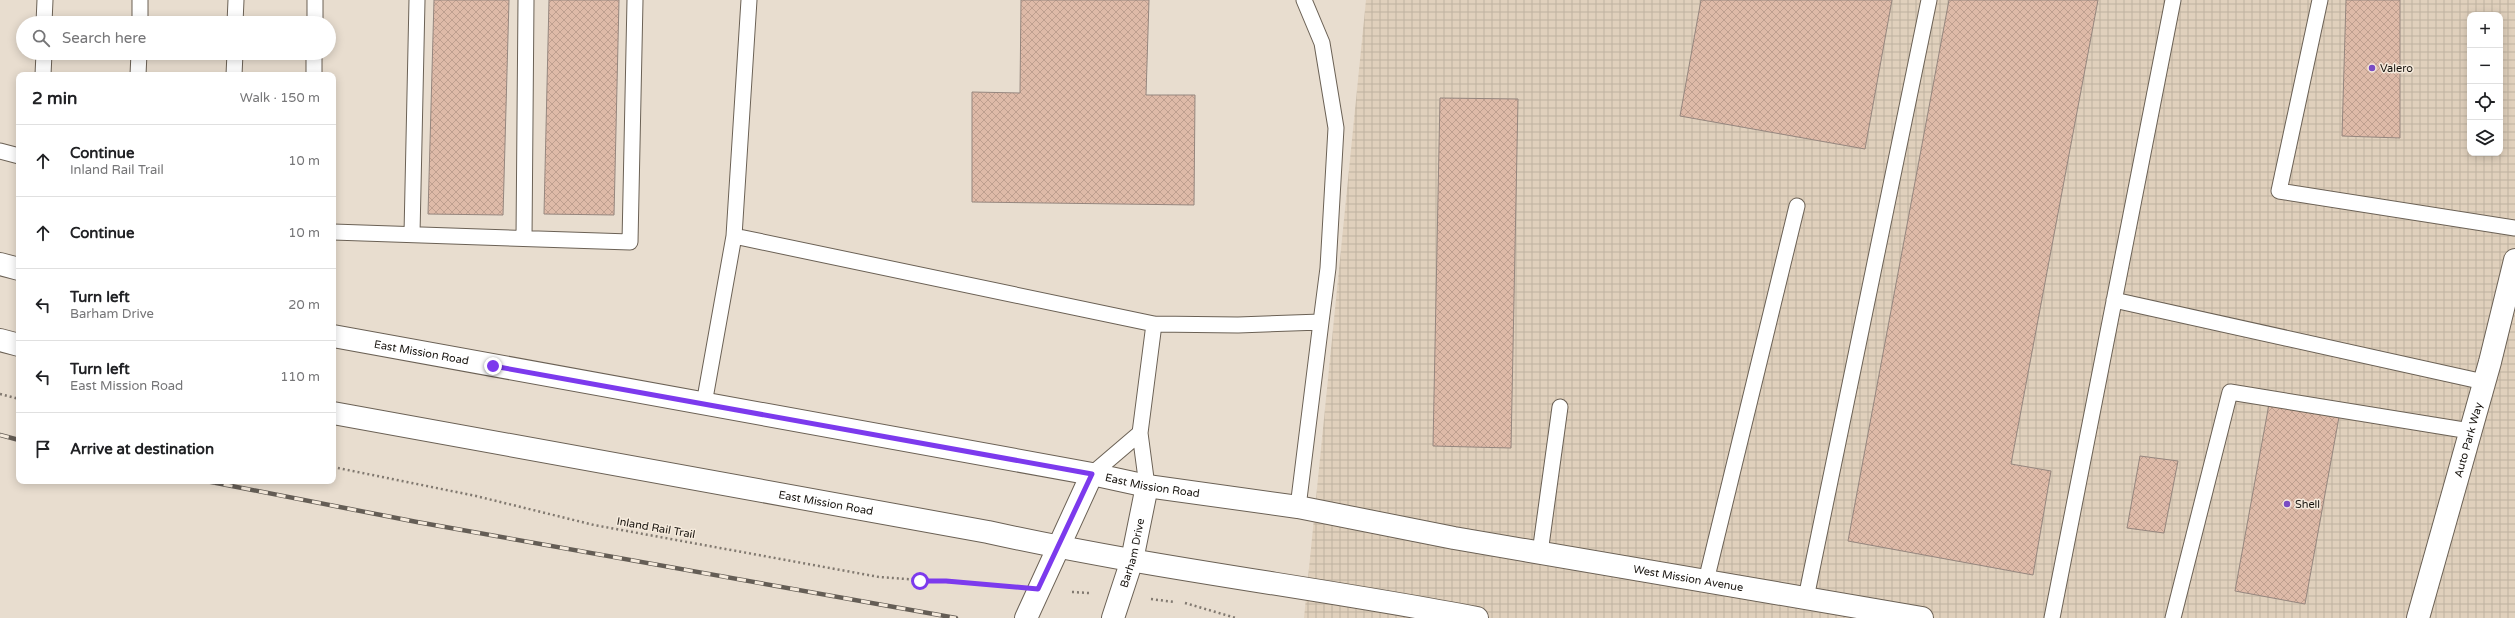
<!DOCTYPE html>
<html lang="en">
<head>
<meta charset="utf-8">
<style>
	body { margin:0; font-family:"Varela Round",sans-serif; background:#f6f6f6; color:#202124 }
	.controls { position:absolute; right:12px; top:12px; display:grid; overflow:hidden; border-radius:8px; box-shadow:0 2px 10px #0003 }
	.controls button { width:36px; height:36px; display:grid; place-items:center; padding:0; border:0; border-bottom:1px solid #e0e0e0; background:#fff; color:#202124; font:20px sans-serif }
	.stop { position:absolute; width:12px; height:12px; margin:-9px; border:3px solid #7c3aed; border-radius:50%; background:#fff }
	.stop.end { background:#7c3aed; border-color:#fff; box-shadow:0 1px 4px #0008 }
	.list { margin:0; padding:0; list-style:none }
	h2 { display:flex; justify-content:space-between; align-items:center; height:52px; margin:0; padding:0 16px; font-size:17px }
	h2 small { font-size:13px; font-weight:400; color:#757577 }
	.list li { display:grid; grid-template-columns:26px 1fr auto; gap:12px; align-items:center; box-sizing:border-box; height:72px; padding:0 16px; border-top:1px solid #e0e0e0 }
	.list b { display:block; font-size:15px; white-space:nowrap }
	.list p { margin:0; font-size:13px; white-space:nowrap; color:#757577 }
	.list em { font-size:13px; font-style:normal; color:#757577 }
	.icon { flex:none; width:22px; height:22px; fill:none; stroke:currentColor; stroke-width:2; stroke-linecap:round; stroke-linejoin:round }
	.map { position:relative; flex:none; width:2515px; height:618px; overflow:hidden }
	.search { position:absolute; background:#fff; box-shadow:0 2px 10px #0003; left:16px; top:16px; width:320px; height:44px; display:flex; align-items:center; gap:10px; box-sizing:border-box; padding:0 14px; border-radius:22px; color:#757577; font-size:15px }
	.panel { position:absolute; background:#fff; box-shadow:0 2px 10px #0003; left:16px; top:72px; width:320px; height:412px; border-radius:8px }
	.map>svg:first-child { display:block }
	.industrial { fill:url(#industrial-grid); fill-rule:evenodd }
	.building { fill:url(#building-cross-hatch); stroke:#95867e }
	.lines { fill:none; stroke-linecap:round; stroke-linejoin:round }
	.lane-casing { stroke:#6b6155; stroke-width:17 }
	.secondary-casing { stroke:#6b6155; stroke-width:24 }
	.primary-casing { stroke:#6b6155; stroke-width:24 }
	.path { stroke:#817970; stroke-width:2.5; stroke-dasharray:2 3; stroke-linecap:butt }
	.lane { stroke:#fff; stroke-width:15 }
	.secondary { stroke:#fff; stroke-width:22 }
	.primary { stroke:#fff; stroke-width:22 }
	.rail-casing { stroke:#645d55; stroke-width:4.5 }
	.rail { stroke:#f5eadc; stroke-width:3; stroke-dasharray:9; stroke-linecap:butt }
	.route { stroke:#7c3aed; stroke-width:5 }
	.poi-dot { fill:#794cc4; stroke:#f5eadc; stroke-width:1.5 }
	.labels { text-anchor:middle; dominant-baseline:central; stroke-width:3; stroke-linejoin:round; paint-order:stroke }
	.poi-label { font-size:11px; fill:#16120d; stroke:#f5eadc; text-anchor:start }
	.street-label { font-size:11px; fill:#16120d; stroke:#f5eadc }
</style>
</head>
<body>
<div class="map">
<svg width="2515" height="618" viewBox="0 0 2515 618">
	<defs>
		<pattern id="industrial-grid" width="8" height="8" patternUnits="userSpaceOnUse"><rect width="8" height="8" fill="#e0d0bc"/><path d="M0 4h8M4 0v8" fill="none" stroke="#bfb2a0"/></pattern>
		<pattern id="building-cross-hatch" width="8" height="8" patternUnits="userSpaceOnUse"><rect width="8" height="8" fill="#debaa8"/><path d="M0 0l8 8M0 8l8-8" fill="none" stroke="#be9f8f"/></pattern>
	</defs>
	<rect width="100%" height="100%" fill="#e8ddcf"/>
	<path class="industrial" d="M 1366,0 L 2515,0 L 2515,618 L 1304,618 ZM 2470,15 L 2500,15 L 2500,153 L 2470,153 Z"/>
	<path class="building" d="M 434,0 L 509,0 L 503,215 L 428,214 Z
		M 549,0 L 619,0 L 614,215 L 544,214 Z
		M 1021,0 L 1149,0 L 1146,95 L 1195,95 L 1194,205 L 972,202 L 972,92 L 1020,93 Z
		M 1701,0 L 1892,0 L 1865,149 L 1680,116 Z
		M 1949,0 L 2098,0 L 2011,464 L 2051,471 L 2033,575 L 1848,541 Z
		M 2346,0 L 2400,0 L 2400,138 L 2342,136 Z
		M 1440,98 L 1518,99 L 1511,448 L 1433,446 Z
		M 2269,404 L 2339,417 L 2305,604 L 2235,591 Z
		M 2140,456 L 2178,461 L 2164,533 L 2127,528 Z"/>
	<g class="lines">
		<defs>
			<path id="lane" d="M 749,0 L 734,236 L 1154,324 L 1238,325 L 1321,322 L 1328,268 L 1336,128 L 1322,43 L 1304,0
				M 2320,0 L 2279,191 L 2515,228
				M 44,23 L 45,0
				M 140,23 L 140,0
				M 235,23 L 236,0
				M 315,23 L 315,0
				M 43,75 L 44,53
				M 138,75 L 139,53
				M 234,75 L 235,53
				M 314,75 L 314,53
				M 0,151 L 19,156
				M 333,232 L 630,242 L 635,0
				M 412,234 L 417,0
				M 524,238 L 526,0
				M 2114,300 L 2484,382
				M 704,404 L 734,236
				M 1092,474 L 1140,433
				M 1147,486 L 1140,433 L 1154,324
				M 1298,507 L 1321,322
				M 1540,553 L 1560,407
				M 1706,581 L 1797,206
				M 1806,598 L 1929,0
				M 2052,618 L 2173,0
				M 2173,618 L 2230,392 L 2470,431"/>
			<g id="secondary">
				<path d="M 1026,618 L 1092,474"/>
				<path id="s1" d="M 1113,618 L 1132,560 L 1147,486"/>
			</g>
			<g id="primary">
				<path d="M 0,264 L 19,269"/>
				<path id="s2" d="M 333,336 L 1092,474 L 1147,486 L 1298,507 L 1454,538 L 1922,618"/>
				<path d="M 0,340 L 19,345"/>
				<path id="s3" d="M 333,413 L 988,532 C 1150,568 1314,587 1477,618"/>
				<path id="s4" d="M 2418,618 L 2490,362 L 2515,260"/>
			</g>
		</defs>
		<use href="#lane" class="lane-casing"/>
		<use href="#secondary" class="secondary-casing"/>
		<use href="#primary" class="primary-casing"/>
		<path class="path" d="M 0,394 L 19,399
			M 333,467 L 476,496 L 594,525 L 879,577 L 1005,586
			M 1072,592 L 1089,593
			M 1151,599 L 1174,602
			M 1185,603 L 1236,618"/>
		<use href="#lane" class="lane"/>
		<use href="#secondary" class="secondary"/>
		<use href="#primary" class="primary"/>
		<defs>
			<path id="rail" d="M 0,435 L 19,440
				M 206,481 L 417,522 L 956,618"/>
		</defs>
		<use href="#rail" class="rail-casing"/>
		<use href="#rail" class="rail"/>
	</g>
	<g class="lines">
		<path class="route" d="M 493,366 L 1092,474 L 1038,589 L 946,581 L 920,581"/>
	</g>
	<g class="poi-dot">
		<circle cx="2372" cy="68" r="4"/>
		<circle cx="2287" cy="504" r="4"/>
	</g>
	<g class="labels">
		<g class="poi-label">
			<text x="2380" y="68">Valero</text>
			<text x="2295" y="504">Shell</text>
		</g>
		<g class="street-label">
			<text stroke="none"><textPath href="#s2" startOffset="90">East Mission Road</textPath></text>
			<text stroke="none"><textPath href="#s4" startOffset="185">Auto Park Way</textPath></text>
			<text stroke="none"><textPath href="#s2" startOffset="833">East Mission Road</textPath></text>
			<text stroke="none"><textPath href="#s3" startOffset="501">East Mission Road</textPath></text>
			<text transform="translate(656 528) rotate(10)">Inland Rail Trail</text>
			<text stroke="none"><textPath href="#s1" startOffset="68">Barham Drive</textPath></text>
			<text stroke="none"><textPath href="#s2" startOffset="1377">West Mission Avenue</textPath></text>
		</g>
	</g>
</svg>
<div class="controls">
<button>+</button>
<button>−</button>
<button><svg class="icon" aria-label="locate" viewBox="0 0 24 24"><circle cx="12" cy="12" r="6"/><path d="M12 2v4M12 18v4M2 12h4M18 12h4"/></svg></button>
<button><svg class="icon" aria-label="layers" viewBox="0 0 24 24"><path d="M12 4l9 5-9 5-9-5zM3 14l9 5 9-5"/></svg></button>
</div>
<div class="stop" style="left:920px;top:581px"></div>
<div class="stop end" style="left:493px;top:366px"></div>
<div class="search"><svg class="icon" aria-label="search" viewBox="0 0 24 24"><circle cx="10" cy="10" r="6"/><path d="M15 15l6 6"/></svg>Search here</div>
<section class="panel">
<h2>2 min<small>Walk · 150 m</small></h2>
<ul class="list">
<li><svg class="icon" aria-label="ahead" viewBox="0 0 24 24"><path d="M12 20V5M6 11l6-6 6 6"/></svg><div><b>Continue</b><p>Inland Rail Trail</p></div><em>10 m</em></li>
<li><svg class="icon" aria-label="ahead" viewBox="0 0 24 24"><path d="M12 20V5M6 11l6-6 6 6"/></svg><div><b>Continue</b></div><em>10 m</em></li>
<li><svg class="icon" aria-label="left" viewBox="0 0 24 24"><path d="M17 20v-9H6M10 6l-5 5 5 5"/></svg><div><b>Turn left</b><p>Barham Drive</p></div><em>20 m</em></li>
<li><svg class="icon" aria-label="left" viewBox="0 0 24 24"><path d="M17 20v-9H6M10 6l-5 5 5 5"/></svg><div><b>Turn left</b><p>East Mission Road</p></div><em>110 m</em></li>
<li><svg class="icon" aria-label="arrive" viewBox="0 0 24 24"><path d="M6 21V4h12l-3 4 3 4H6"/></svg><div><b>Arrive at destination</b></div></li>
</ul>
</section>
</div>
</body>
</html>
